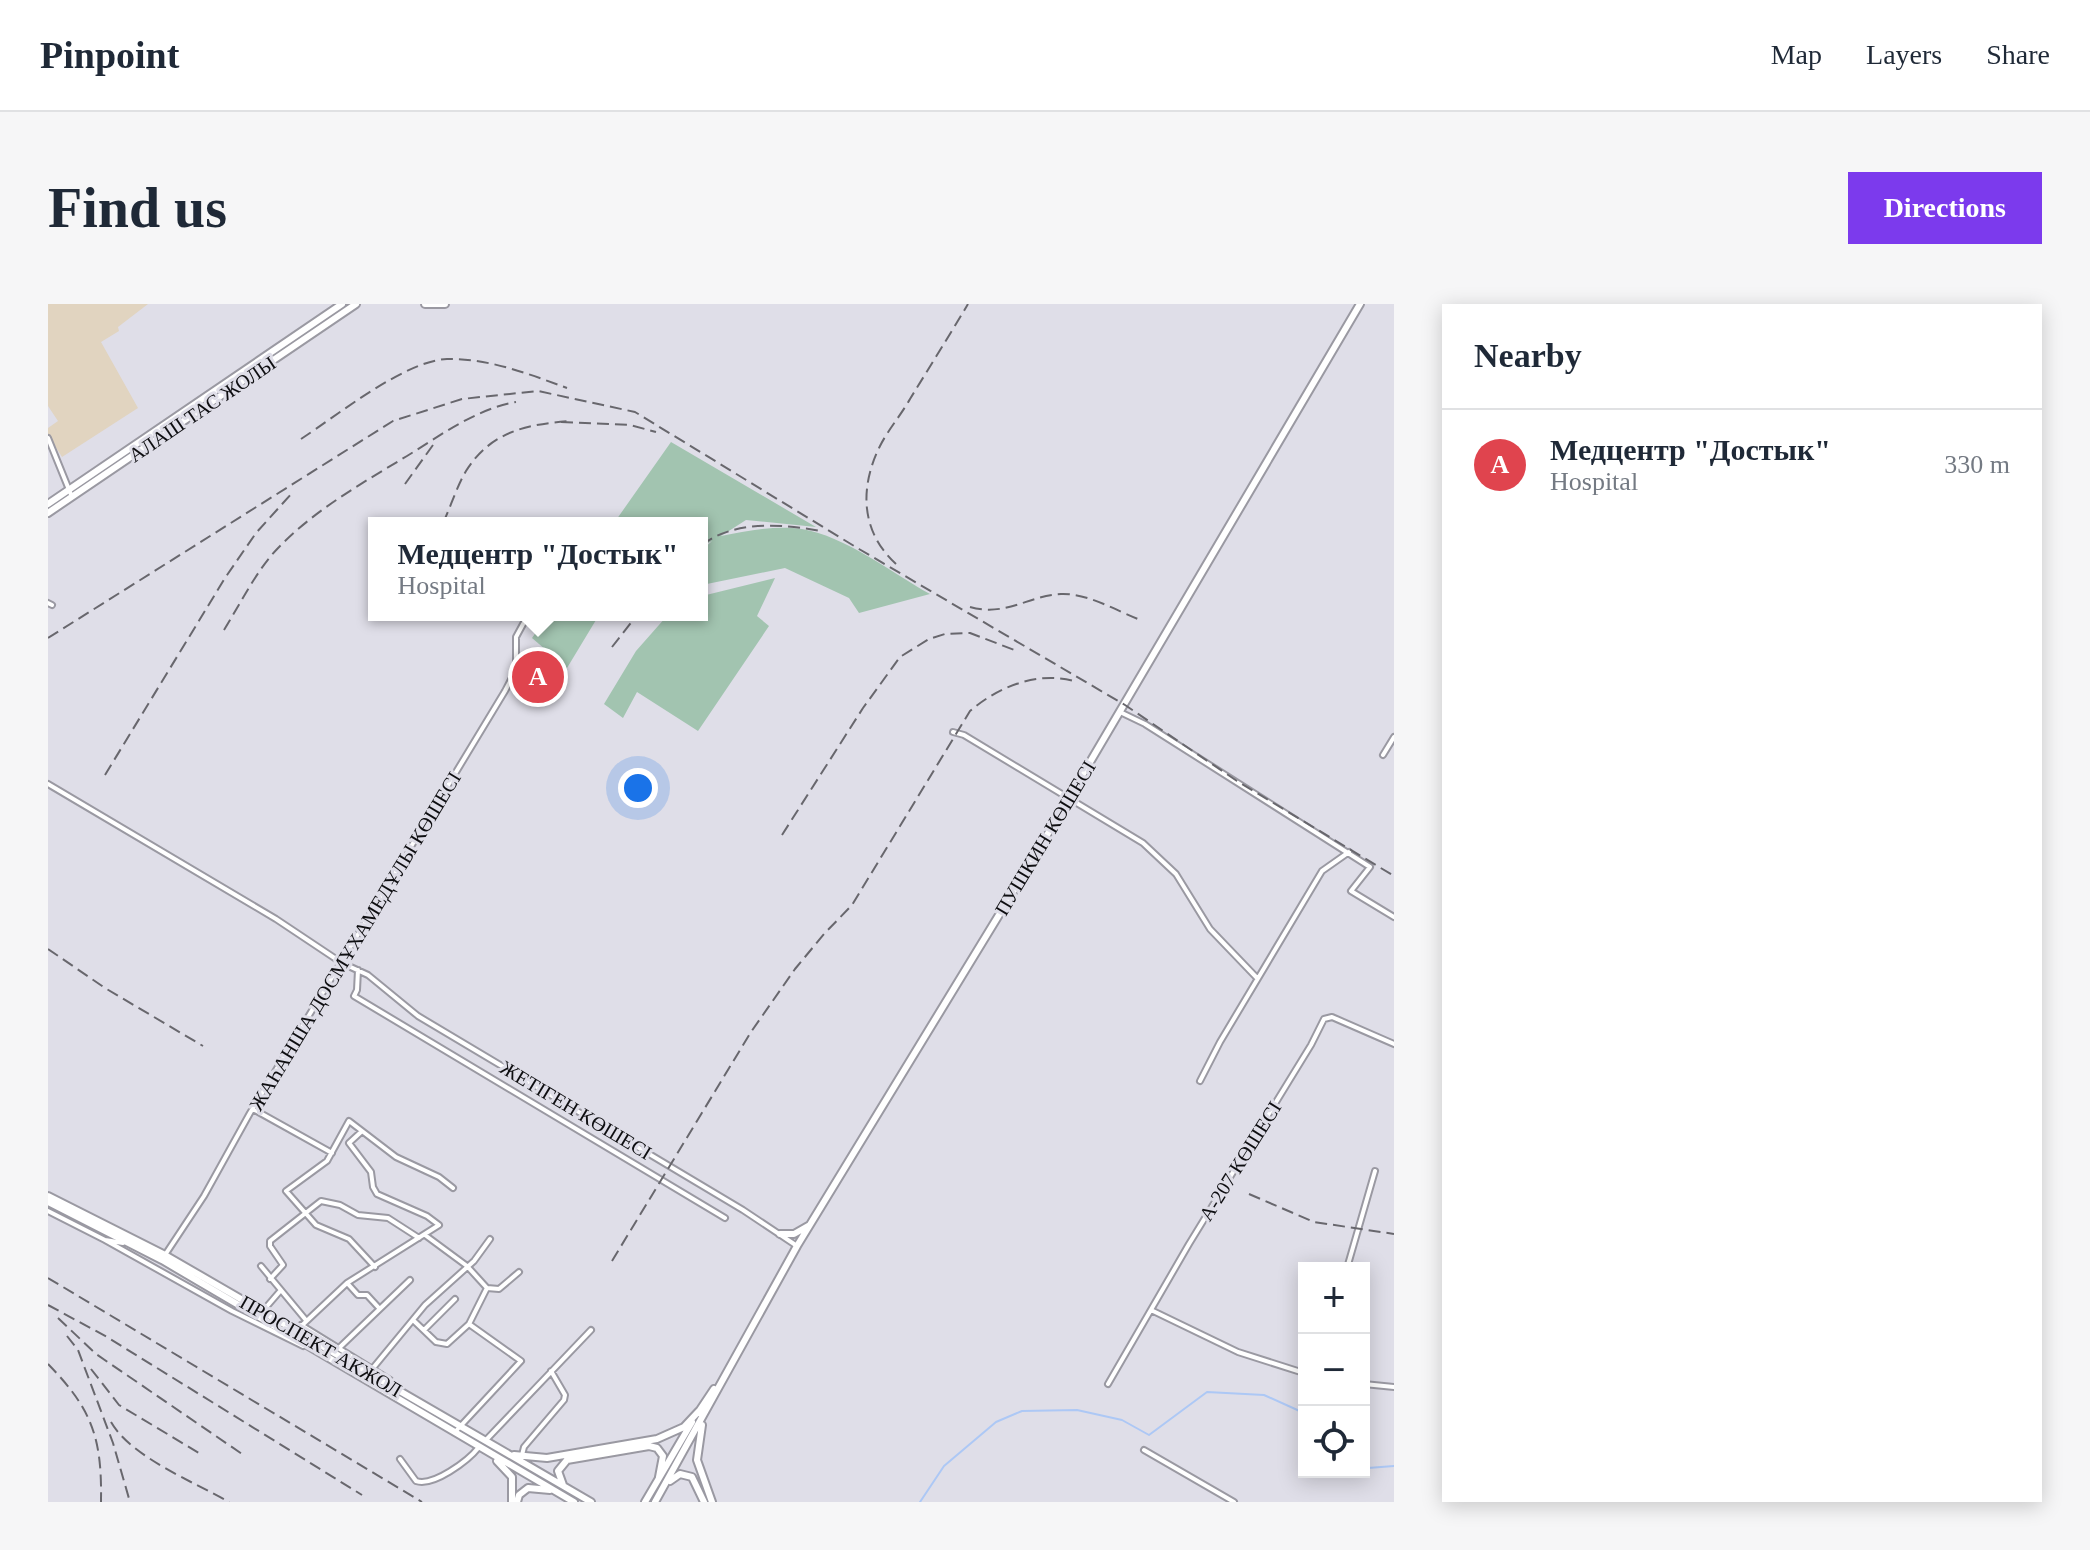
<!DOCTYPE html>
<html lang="en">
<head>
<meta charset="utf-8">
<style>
	body { margin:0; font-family:"Times New Roman",serif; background:#f6f6f7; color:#1f2937 }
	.controls { position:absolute; right:24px; bottom:24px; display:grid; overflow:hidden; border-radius:0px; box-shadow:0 4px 20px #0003 }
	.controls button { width:72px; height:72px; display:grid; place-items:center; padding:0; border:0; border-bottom:2px solid #e0e1e3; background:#fff; color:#1f2937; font:40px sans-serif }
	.you { position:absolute; left:590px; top:484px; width:28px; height:28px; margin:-20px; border:6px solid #fff; border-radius:50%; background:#1a73e8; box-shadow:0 0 0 12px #1a73e833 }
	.badge { display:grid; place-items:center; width:52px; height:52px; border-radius:50%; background:#7c3aed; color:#fff; font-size:26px; font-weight:700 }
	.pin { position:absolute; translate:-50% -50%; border:4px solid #fff; box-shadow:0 2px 8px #0006 }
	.popup { position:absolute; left:320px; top:213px; width:340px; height:104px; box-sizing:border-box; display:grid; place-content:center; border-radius:0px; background:#fff; filter:drop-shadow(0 2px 6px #0005); font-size:26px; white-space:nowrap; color:#747a83 }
	.popup b { font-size:30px; color:#1f2937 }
	.popup::after { content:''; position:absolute; left:50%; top:100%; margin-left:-16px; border:16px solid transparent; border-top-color:#fff }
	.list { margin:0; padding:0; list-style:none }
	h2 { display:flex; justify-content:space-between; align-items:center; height:104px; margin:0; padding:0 32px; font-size:34px }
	h2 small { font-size:26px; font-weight:400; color:#747a83 }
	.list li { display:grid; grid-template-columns:52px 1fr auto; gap:24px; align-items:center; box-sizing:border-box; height:112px; padding:0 32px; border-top:2px solid #e0e1e3 }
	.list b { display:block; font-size:30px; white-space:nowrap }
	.list p { margin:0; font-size:26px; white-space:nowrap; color:#747a83 }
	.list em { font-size:26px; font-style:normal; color:#747a83 }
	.icon { flex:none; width:44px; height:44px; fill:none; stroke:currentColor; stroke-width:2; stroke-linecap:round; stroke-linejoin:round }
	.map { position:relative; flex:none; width:1346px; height:1198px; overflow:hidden; border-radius:0px }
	header { display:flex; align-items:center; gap:48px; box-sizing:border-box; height:112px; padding:0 40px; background:#fff; border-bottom:2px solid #e0e1e3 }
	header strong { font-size:38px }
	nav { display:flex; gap:44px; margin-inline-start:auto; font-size:28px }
	.intro { display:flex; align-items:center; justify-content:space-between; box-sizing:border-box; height:192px; padding:0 48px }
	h1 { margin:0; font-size:56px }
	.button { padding:20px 36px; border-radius:0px; background:#7c3aed; color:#fff; font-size:28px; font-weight:700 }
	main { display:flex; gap:48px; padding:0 48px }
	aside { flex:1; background:#fff; border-radius:0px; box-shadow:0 4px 20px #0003 }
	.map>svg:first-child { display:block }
	.commercial { fill:#e1d4c0 }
	.green { fill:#a2c4b0 }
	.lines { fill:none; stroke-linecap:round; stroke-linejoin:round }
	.stream { stroke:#adc8f5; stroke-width:2 }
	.minor-casing { stroke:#9a99a2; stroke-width:8 }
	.major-casing { stroke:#9a99a2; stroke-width:10 }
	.minor { stroke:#fff; stroke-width:4 }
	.major { stroke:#fff; stroke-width:6 }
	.rail { stroke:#68676d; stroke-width:2; stroke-dasharray:12 6; stroke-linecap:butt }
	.labels { text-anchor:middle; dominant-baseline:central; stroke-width:6; stroke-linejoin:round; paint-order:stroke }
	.street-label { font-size:20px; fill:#0e0e11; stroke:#dfdee8 }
</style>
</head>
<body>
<header>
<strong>Pinpoint</strong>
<nav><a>Map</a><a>Layers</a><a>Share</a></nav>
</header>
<div class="intro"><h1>Find us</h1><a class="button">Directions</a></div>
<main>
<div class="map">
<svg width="1346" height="1198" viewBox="0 0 1346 1198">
	<rect width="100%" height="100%" fill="#dfdee8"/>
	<path class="commercial" d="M 0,0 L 100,0 L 70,23 L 71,27 L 53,38 L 90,104 L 14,153 L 0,131 L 0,124 L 10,117 L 0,102 Z"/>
	<path class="green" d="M 623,138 L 768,223 L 698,216 L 673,232 C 698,227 728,221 754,225 C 797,232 844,269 882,290 L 811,309 L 801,294 L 737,264 L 654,281 L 654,246 L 664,237 L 654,242 L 654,219 L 566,219 Z
		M 727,274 L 709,312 L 721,322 L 650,427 L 589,388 L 575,414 L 556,400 L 588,347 L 618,313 L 654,311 L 654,292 Z
		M 500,311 L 551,311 L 519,364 L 484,334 Z"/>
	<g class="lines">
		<path class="stream" d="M 1316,1161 L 1320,1164 L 1346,1162
			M 872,1198 L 896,1162 L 948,1118 L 974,1107 L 1029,1106 L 1074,1116 L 1101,1131 L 1159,1088 L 1216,1091 L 1256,1109"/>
		<defs>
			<path id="minor" d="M 0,134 L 24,193
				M 0,299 L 4,301
				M 1072,408 L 1097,420 L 1322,563 L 1303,587 L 1346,613
				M 905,428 L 916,431 L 1095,539 L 1128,570 L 1162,625 L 1209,674
				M 1335,451 L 1346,433
				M 0,480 L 228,615 L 294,659 L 320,671 L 370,712 L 695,906 L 749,942
				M 310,666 L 309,686 L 306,692 L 677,914
				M 1152,777 L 1172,738 L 1274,567 L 1301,548
				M 205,805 L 284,849
				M 0,907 L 57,936 L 75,939
				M 377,931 L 419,962 L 439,984
				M 57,936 L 184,1007 L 255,1042
				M 117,951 L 156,892 L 202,809 L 457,387 L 468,366 L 468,333 L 480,311
				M 213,962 L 257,1015
				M 327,963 L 301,935 L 268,921 L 238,887 L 279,857 L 301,817 L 348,853 L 391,873 L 405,884
				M 1299,964 L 1327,867
				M 222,975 L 235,961 L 222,942 L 222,937 L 273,897 L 292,901 L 310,911 L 340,914 L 371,934
				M 300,980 L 310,991 L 319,991 L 331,1004
				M 1103,1006 L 1190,1048 L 1256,1069
				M 214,1008 L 233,986
				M 365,1016 L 388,1038 L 399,1040 L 421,1020 L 439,984 L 451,985 L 471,968
				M 253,1021 L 342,1076 L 344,1084
				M 376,1026 L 407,995
				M 248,1027 L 299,979 L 391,921 L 379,912 L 329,890 L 325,883 L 323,868 L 301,839 L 313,828
				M 291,1044 L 362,976
				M 325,1064 L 377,1001 L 426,957 L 442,935
				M 1060,1080 L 1141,940 L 1263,741 L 1276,715 L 1284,713 L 1346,740
				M 1316,1080 L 1346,1083
				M 407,1128 L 473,1057 L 421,1020
				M 438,1136 L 543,1026
				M 1096,1146 L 1186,1198
				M 474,1151 L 476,1143 L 516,1096 L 517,1091 L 503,1067
				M 352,1155 L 368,1177 C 385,1183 420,1157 431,1143"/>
			<path id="major" d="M 377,0 L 397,0
				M 0,200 L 294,0
				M 0,209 L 308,0
				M 0,892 L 117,951 L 543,1198
				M 0,898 L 114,956 L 526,1198
				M 732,930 L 746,930 L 760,922
				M 650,1109 L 666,1085
				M 654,1121 L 649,1156 L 664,1198
				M 466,1151 L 499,1154 L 609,1135 L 636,1123 L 651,1107
				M 449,1157 L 464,1173 L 464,1198
				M 622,1177 L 632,1170 L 644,1173 L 656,1198
				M 515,1181 L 510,1167 L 519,1156 L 601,1142 L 609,1144 L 615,1152 L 611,1173
				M 469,1198 L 471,1191 L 480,1184 L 502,1186
				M 597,1198 L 644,1118
				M 607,1198 L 749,942 L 979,565 L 1312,0"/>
		</defs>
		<use href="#minor" class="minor-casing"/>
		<use href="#major" class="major-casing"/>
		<use href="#minor" class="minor"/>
		<use href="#major" class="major"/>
		<path class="rail" d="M 513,118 L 582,121 L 608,128
			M 253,135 C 290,111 356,57 399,55 C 440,54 481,70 519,84
			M 357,180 L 385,141
			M 395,219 C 403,202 409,182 418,167 C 443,127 480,120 523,117
			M 654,241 C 686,216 735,220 772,227
			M 848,260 C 813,228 811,184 832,142 C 840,126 853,111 862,95 C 881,64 901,32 920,0
			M 922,303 C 958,313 979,292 1013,290 C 1039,289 1067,306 1090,315
			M 176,326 C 194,297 210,263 234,240 C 270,204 316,178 359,152 C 393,131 428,105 468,98
			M 0,334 L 345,117 L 414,95 L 490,87 L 587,108 L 811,245 L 1077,401 L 1189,477 L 1346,572
			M 564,343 L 589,311
			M 57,471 L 177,274 L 208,229 L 245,188
			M 734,531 L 815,404 L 852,353 L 881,335 L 897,330 L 922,329 L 969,347
			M 0,645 L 57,684 L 155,742
			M 1201,890 L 1266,918 L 1346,930
			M 564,957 L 703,728 L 747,665 L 776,630 L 804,601 L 922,407 C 951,382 992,366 1029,378
			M 0,974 L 374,1198
			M 0,1001 L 59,1033 L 314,1191
			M 10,1014 L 48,1050 L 197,1152
			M 19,1032 L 30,1046 L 65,1139 L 82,1198
			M 0,1060 C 45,1106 54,1135 53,1198
			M 43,1065 L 71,1101 L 151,1149
			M 63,1118 C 83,1153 146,1178 181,1198"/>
	</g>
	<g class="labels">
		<g class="street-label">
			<text transform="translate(154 105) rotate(-34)">АЛАШ ТАС ЖОЛЫ</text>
			<text transform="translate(997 534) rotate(-59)">ПУШКИН КӨШЕСІ</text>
			<text transform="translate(307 637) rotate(-59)">ЖАҺАНША ДОСМҰХАМЕДҰЛЫ КӨШЕСІ</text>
			<text transform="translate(528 806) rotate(31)">ЖЕТІГЕН КӨШЕСІ</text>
			<text transform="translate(1192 857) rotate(-58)">А-207 КӨШЕСІ</text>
			<text transform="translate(273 1042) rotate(30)">ПРОСПЕКТ АКЖОЛ</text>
		</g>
	</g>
</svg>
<div class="controls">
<button>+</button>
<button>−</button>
<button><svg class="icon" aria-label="locate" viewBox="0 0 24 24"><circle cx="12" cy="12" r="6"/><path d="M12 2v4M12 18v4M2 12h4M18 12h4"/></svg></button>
</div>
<div class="you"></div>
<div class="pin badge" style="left:490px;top:373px;background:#e0444e">A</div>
<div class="popup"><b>Медцентр &quot;Достык&quot;</b>Hospital</div>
</div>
<aside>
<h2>Nearby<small></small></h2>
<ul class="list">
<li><span class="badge" style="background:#e0444e">A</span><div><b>Медцентр &quot;Достык&quot;</b><p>Hospital</p></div><em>330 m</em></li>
</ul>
</aside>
</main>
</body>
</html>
